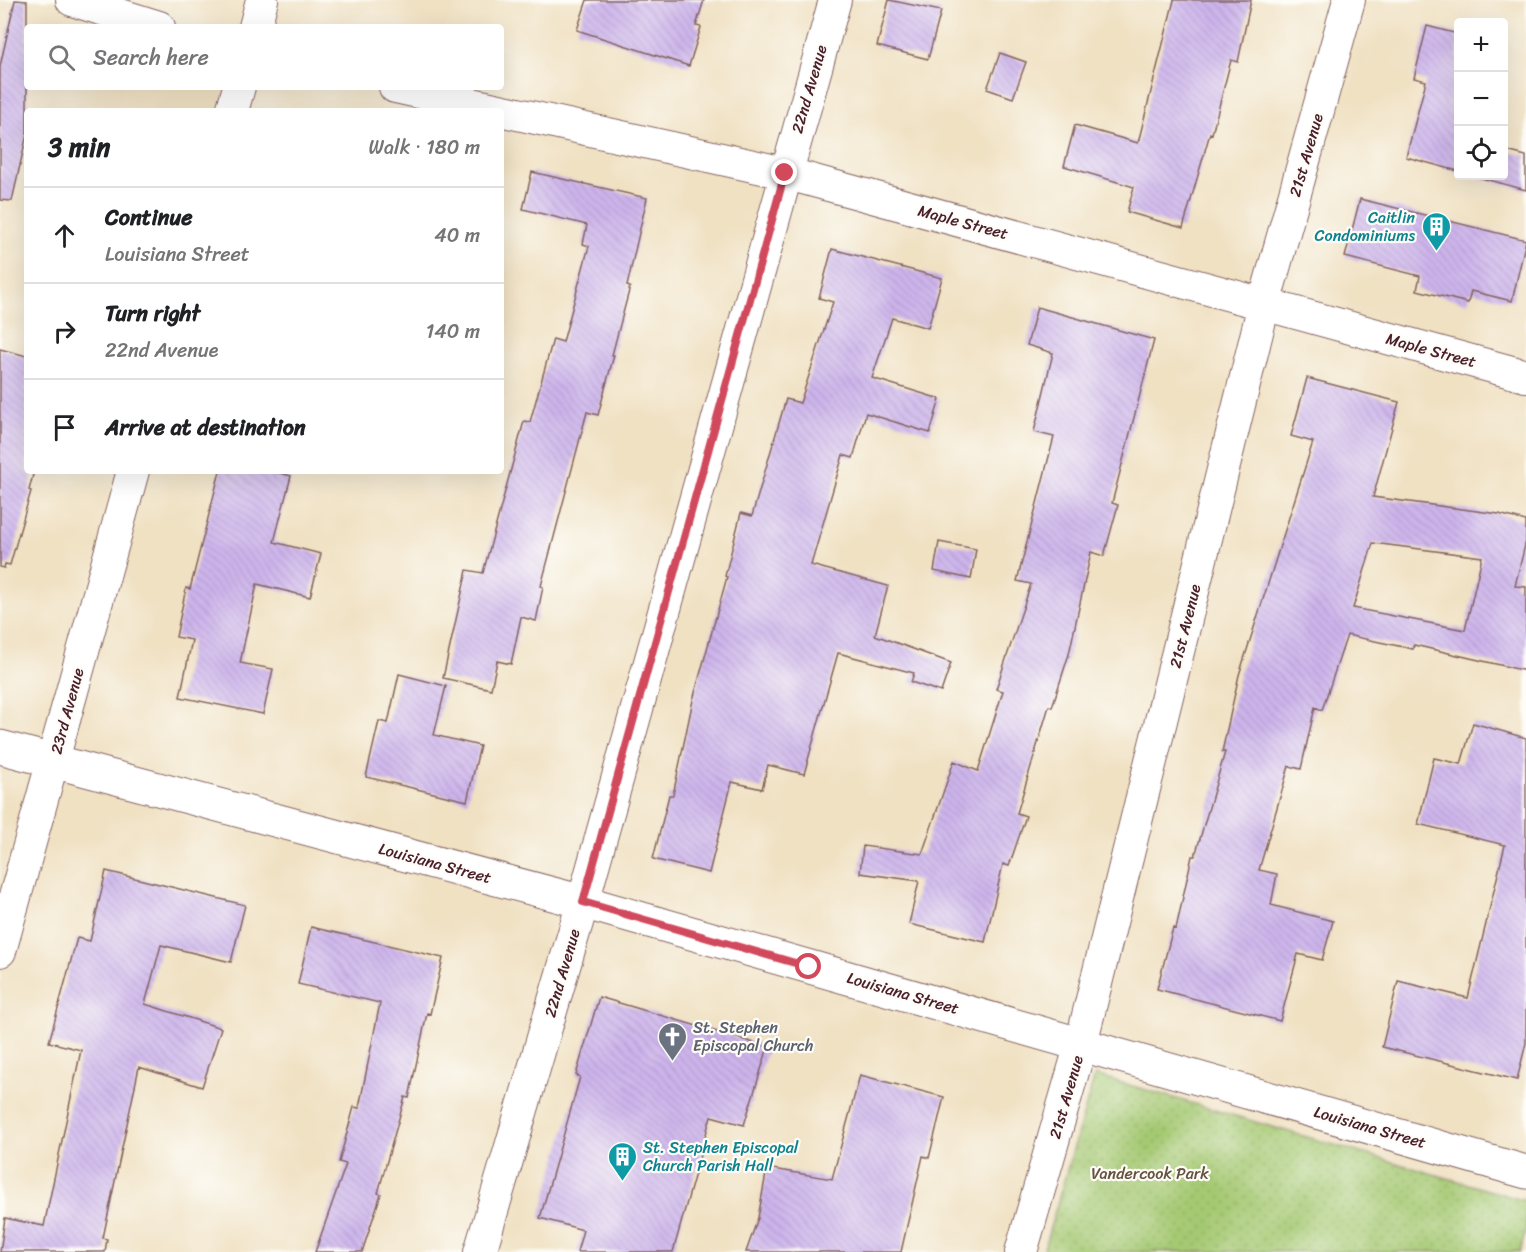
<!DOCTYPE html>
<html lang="en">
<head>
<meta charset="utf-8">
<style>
	body { margin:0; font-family:Sriracha,sans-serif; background:#f2f2f2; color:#202124 }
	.controls { position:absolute; right:18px; top:18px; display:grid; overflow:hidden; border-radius:6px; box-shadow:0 6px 24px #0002 }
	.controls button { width:54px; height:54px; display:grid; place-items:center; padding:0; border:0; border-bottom:2px solid #e0e0e0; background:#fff; color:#202124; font:30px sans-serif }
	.stop { position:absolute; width:18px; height:18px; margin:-14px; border:4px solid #d1495b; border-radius:50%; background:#fff }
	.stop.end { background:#d1495b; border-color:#fff; box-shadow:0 2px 6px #0008 }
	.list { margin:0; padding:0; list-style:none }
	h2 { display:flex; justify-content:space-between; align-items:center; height:78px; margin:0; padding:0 24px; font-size:26px }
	h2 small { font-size:20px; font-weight:400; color:#757577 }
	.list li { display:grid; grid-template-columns:39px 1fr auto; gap:18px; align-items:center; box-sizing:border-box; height:96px; padding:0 24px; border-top:2px solid #e0e0e0 }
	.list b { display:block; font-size:22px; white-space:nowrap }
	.list p { margin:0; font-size:20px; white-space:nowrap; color:#757577 }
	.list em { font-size:20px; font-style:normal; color:#757577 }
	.icon { flex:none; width:33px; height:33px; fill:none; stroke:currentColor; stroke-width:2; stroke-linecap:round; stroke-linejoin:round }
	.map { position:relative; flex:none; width:1526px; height:1252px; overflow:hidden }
	.search { position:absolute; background:#fff; box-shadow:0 6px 24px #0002; left:24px; top:24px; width:480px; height:66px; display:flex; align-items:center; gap:15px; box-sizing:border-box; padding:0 21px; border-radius:6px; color:#757577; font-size:22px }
	.panel { position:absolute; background:#fff; box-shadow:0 6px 24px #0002; left:24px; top:108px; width:480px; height:366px; border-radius:6px }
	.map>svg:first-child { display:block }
	.park { fill:url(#park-dots); stroke:#78744e; stroke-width:1.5 }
	.building { fill:url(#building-back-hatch); fill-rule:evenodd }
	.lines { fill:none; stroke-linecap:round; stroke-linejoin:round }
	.minor-casing { stroke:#846360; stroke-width:34 }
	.tertiary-casing { stroke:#846360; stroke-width:35 }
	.minor { stroke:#fff; stroke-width:32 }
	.tertiary { stroke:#fff; stroke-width:33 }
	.route { stroke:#d1495b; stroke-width:8 }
	.labels { text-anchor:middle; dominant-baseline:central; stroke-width:4.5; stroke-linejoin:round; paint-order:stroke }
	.street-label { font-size:16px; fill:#4a1f2b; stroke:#fdfcf7 }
	.culture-label { font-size:16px; fill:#0d838f; stroke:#fdfcf7; text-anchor:end }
	.worship-label { font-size:16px; fill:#5b616d; stroke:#fdfcf7; text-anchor:start }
	.park-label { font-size:16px; fill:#655240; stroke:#fdfcf7 }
</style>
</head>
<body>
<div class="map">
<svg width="1526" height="1252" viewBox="0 0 1526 1252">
	<defs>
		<pattern id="park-dots" width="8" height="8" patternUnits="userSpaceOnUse" patternTransform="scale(1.5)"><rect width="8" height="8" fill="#a5c972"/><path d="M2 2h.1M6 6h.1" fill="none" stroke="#90ac63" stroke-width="1.8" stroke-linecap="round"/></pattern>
		<pattern id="building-back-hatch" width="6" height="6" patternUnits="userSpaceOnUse" patternTransform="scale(1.5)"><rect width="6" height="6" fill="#cdb5ec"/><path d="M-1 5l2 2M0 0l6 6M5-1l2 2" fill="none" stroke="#b29bcb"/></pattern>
	</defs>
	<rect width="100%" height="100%" fill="#fdfcf7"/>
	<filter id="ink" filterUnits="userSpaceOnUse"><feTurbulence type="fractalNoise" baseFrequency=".0167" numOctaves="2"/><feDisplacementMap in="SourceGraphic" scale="12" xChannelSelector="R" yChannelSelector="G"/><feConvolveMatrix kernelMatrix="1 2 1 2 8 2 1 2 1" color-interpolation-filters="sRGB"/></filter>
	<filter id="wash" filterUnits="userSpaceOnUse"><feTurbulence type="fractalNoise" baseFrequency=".008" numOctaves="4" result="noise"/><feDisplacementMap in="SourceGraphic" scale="24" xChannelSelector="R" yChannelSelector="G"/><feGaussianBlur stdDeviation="1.35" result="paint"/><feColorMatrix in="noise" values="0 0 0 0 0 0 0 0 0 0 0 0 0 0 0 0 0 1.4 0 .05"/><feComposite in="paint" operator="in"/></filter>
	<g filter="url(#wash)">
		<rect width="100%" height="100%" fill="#f0e1c3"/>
		<path class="park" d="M 1095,1075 L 1526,1201 L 1526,1230 L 1520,1252 L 1043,1252 Z"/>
		<g id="blocks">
			<path class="building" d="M 15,0 L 27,1 L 27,134 L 12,201 L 0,200 L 0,66 Z
				M 587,0 L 704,0 L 696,26 L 701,27 L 689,66 L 577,30 Z
				M 889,0 L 941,11 L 928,59 L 877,46 Z
				M 1174,0 L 1251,0 L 1238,62 L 1231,60 L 1212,134 L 1210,133 L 1183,228 L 1127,212 L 1134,187 L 1064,166 L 1075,125 L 1138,143 Z
				M 1427,26 L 1458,34 L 1458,171 L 1406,157 L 1426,81 L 1414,78 Z
				M 1000,53 L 1026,62 L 1013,98 L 987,89 Z
				M 1503,150 L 1526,156 L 1526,190 L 1474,176 L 1503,176 Z
				M 532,172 L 647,198 L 627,286 L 630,287 L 612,355 L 614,355 L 598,415 L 587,412 L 541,586 L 543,587 L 536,621 L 521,617 L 511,664 L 497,661 L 491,689 L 443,678 L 467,570 L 483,573 L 524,421 L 530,422 L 553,339 L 563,342 L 589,246 L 583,244 L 587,225 L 523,209 Z
				M 1360,199 L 1526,240 L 1512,301 L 1471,291 L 1468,303 L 1417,290 L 1420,276 L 1345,257 Z
				M 832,249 L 942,278 L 928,328 L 892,318 L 872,378 L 940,399 L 930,433 L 866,413 L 853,458 L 843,455 L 811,565 L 888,586 L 875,635 L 951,663 L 941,692 L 911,682 L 914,673 L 838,653 L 804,774 L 768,765 L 762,789 L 732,782 L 709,873 L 653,859 L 669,795 L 673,795 L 693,700 L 727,577 L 725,576 L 741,513 L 752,516 L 786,399 L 800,403 L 833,302 L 819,298 Z
				M 1037,307 L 1154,340 L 1112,503 L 1118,505 L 1104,556 L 1091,552 L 1069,654 L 1052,707 L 1049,706 L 1017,813 L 1026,816 L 1009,866 L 1003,864 L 985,942 L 909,924 L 919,881 L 860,873 L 863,846 L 922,854 L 954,761 L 978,771 L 1003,691 L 996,689 L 1031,584 L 1017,581 L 1054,437 L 1034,432 L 1053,353 L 1027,345 Z
				M 0,349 L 27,356 L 27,471 L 34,471 L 29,490 L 31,491 L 10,565 L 5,564 L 4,568 L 0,567 Z
				M 1307,378 L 1399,402 L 1373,497 L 1499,514 L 1526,521 L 1526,541 L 1515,586 L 1526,587 L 1526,671 L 1414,645 L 1413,649 L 1347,635 L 1322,710 L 1315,707 L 1301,769 L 1289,766 L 1259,870 L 1277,874 L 1271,905 L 1333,921 L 1322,960 L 1298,954 L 1280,1021 L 1157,989 L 1173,928 L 1176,929 L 1192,856 L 1195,856 L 1225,752 L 1222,752 L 1239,675 L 1313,442 L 1291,436 ZM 1373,543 L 1482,557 L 1465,630 L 1353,608 Z
				M 220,471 L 272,471 L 291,476 L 274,542 L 321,554 L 310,597 L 257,584 L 240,663 L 273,669 L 263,714 L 180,697 L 192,640 L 176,637 L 186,588 L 190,589 Z
				M 939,542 L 976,549 L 971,579 L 934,571 Z
				M 399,674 L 446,686 L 434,735 L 480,746 L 467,801 L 366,777 L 379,721 L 388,723 Z
				M 1473,723 L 1526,738 L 1526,1043 L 1517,1080 L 1382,1047 L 1398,981 L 1468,998 L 1505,845 L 1418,824 L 1434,758 L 1461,764 Z
				M 106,871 L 245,905 L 231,962 L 161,945 L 145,1004 L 221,1028 L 202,1087 L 139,1067 L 103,1238 L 107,1239 L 105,1252 L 0,1252 L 5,1218 L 44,1226 L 81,1050 L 49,1042 L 77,938 L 90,941 Z
				M 311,927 L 443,958 L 430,1014 L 427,1013 L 409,1098 L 405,1097 L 378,1193 L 381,1194 L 362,1252 L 315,1252 L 346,1164 L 339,1162 L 354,1107 L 359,1108 L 380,1003 L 298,984 Z
				M 599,997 L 768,1047 L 744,1125 L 711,1116 L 673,1252 L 577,1252 L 583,1230 L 540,1218 L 580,1077 L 576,1075 Z
				M 860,1075 L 944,1097 L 929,1158 L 923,1156 L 901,1252 L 746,1252 L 758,1218 L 767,1168 L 832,1179 Z"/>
		</g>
	</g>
	<g filter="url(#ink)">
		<use href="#blocks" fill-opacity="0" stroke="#846360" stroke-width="1.5"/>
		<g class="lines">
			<defs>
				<path id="minor" d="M 72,0 L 159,27
					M 255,27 L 262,0
					M 395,87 L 785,173 L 1526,376
					M 232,111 L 239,87
					M 0,951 L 133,471
					M 480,1252 L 583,902 L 835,0
					M 1021,1252 L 1081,1044 L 1264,304 L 1349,0"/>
				<path id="tertiary" d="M 0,747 L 583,902 L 1526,1172"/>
			</defs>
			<use href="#minor" class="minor-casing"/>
			<use href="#tertiary" class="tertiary-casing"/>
			<use href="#minor" class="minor"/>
			<use href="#tertiary" class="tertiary"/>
		</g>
	</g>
	<g class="lines" filter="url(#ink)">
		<path class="route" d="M 785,173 L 583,902 L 809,967"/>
	</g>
	<defs>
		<symbol id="building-pin" viewBox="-11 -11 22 30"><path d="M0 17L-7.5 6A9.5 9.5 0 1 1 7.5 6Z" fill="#0f9aa8" stroke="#fdfcf7"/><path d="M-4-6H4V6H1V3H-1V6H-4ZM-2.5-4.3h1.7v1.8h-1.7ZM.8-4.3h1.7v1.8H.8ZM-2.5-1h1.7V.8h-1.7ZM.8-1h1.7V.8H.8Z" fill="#fff"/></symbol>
		<symbol id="church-pin" viewBox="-11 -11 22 30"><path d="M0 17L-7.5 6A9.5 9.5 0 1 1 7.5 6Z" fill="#6b7280" stroke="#fdfcf7"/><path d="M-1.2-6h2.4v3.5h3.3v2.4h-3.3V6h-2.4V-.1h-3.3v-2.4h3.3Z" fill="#fff"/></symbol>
	</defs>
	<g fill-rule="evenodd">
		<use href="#building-pin" x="1420" y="210" width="33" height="45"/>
		<use href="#church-pin" x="656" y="1020" width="33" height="45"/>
		<use href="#building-pin" x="606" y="1140" width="33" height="45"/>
	</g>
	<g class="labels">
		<g class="street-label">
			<text transform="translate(809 89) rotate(-74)">22nd Avenue</text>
			<text transform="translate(1306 155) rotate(-74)">21st Avenue</text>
			<text transform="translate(963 222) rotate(15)">Maple Street</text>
			<text transform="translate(1431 350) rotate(15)">Maple Street</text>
			<text transform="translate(1185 626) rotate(-76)">21st Avenue</text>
			<text transform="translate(67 711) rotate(-75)">23rd Avenue</text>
			<text transform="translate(435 863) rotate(15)">Louisiana Street</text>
			<text transform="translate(562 973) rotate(-74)">22nd Avenue</text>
			<text transform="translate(903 993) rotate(16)">Louisiana Street</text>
			<text transform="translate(1066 1097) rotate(-74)">21st Avenue</text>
			<text transform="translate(1370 1127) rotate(16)">Louisiana Street</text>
		</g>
		<g class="culture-label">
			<text x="1415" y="217">Caitlin<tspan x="1415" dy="18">Condominiums</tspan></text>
			<text x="643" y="1147" text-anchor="start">St. Stephen Episcopal<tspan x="643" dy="18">Church Parish Hall</tspan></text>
		</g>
		<g class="worship-label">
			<text x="693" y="1027">St. Stephen<tspan x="693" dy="18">Episcopal Church</tspan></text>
		</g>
		<g class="park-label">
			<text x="1150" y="1173">Vandercook Park</text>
		</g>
	</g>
</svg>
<div class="controls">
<button>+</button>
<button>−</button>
<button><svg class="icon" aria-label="locate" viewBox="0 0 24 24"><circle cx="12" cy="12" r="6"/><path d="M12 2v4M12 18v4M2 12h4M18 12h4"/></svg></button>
</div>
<div class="stop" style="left:809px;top:967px"></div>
<div class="stop end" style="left:785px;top:173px"></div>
<div class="search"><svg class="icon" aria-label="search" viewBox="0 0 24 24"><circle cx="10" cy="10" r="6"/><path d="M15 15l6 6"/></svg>Search here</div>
<section class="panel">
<h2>3 min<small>Walk · 180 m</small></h2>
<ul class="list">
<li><svg class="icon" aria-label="ahead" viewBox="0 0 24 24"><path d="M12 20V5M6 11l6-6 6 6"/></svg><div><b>Continue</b><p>Louisiana Street</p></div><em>40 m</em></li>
<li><svg class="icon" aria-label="right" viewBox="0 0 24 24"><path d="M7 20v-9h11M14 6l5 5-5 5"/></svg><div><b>Turn right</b><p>22nd Avenue</p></div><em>140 m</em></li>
<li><svg class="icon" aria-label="arrive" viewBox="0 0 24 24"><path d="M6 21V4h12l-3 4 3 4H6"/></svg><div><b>Arrive at destination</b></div></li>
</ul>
</section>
</div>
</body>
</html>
